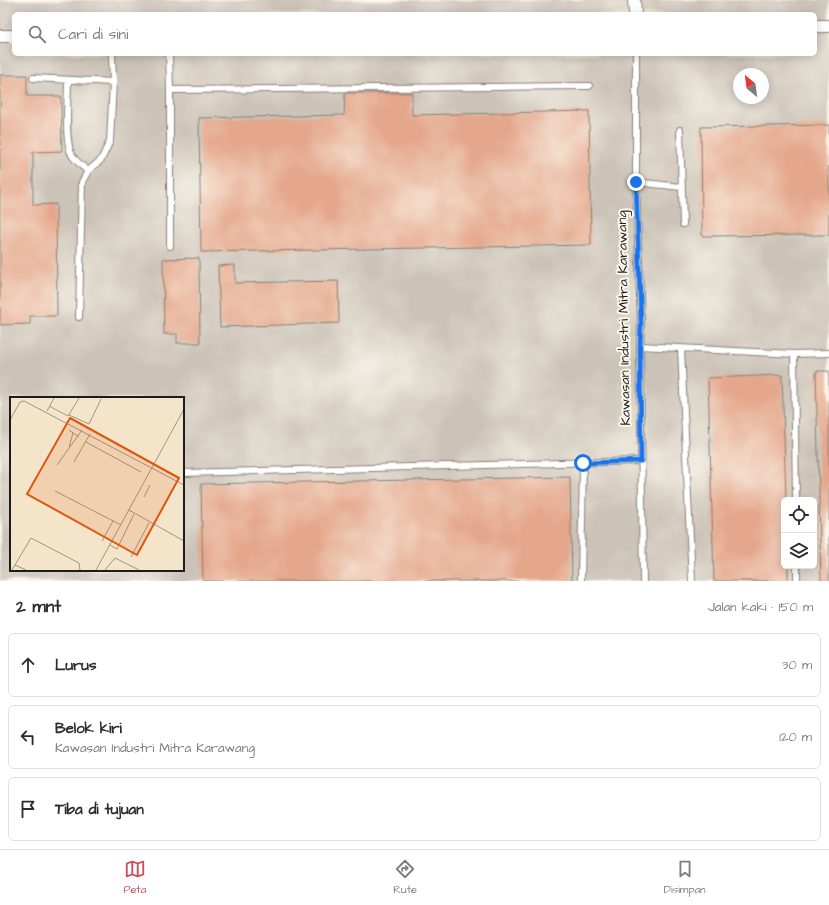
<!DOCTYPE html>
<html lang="id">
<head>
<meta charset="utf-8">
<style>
	body { margin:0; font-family:"Architects Daughter",sans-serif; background:#f7f7f7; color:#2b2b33 }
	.controls { position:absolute; right:12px; bottom:12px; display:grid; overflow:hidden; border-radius:6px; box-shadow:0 2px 10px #0003 }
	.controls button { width:36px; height:36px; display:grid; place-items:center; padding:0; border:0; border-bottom:1px solid #e1e1e2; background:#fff; color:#2b2b33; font:20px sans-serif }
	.compass { position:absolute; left:733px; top:68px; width:36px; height:36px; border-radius:50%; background:#fff; box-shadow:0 2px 10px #0003; rotate:331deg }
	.stop { position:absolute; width:12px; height:12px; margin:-9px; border:3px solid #1a73e8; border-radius:50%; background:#fff }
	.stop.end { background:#1a73e8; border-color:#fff; box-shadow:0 1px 4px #0008 }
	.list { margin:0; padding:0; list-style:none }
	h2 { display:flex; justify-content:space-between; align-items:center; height:52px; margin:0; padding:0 16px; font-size:17px }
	h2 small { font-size:13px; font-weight:400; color:#7c7c81 }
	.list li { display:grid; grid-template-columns:26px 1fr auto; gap:12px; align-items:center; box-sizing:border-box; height:64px; margin:0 8px 8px; padding:0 8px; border:1px solid #e1e1e2; border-radius:6px }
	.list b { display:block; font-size:15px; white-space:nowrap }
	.list p { margin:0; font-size:13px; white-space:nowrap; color:#7c7c81 }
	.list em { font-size:13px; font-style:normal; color:#7c7c81 }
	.icon { flex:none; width:22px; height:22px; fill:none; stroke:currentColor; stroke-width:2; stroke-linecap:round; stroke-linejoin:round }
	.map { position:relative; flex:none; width:829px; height:581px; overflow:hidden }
	.search { position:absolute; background:#fff; box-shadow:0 2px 10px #0003; left:12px; right:12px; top:12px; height:44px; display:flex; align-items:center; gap:10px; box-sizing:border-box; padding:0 14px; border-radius:6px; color:#7c7c81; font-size:15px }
	.sheet { height:268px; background:#fff }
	nav { display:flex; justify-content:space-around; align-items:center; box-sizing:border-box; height:56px; border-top:1px solid #e1e1e2; background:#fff; font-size:11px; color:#7c7c81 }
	nav a { display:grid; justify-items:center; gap:2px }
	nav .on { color:#d1495b }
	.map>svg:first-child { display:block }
	.industrial { fill:#cbc2b8; fill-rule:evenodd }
	.building { fill:#e5a78c }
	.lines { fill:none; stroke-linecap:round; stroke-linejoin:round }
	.service-casing { stroke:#888073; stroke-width:8 }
	.minor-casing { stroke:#888073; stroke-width:14 }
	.service { stroke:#fff; stroke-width:6 }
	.minor { stroke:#fff; stroke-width:12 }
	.route { stroke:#1a73e8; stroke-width:5 }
	.labels { text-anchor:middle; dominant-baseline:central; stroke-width:4; stroke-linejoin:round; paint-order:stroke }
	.street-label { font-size:14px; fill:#1c1c1c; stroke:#fbf7ec }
	.inset-road { fill:none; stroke:#9e9584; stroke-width:1 }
	.view { fill:#de560d; fill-opacity:0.15; stroke:#de560d; stroke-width:2 }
	.inset-edge { fill:none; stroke:#1c1c1c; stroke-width:2 }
</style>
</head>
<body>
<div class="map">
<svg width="829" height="581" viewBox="0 0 829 581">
	<rect width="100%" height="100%" fill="#fbf7ec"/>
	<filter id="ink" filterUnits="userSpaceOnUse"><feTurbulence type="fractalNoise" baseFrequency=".025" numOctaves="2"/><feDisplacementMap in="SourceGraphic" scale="8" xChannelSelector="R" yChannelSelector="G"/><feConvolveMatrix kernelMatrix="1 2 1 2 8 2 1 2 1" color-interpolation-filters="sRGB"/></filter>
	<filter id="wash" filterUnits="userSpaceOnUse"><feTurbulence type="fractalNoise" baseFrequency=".012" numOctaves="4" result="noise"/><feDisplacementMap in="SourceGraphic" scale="16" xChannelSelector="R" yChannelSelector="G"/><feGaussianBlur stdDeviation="0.9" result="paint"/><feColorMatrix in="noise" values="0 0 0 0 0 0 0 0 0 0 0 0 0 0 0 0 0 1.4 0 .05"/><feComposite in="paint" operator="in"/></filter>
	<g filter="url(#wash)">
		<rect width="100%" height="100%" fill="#f4e5ca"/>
		<path class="industrial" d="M 0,0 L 829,0 L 829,581 L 0,581 ZM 14,14 L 815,14 L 815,54 L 14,54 ZM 739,74 L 763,74 L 763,98 L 739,98 ZM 11,398 L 183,398 L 183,570 L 11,570 ZM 784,500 L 814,500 L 814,566 L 784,566 Z"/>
		<g id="blocks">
			<path class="building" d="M 0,75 L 27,75 L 27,96 L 61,96 L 62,151 L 33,152 L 33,205 L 56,204 L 57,316 L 30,316 L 30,324 L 0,325 Z
				M 345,93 L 412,93 L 412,115 L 589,111 L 591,245 L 201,252 L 199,118 L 344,115 Z
				M 829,125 L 829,235 L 702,236 L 701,127 Z
				M 199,258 L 200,343 L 177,343 L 177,334 L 164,334 L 163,259 Z
				M 235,265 L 235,283 L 338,281 L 339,323 L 220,327 L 218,266 Z
				M 816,371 L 829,371 L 829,581 L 821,581 Z
				M 782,375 L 786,500 L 784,500 L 784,566 L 788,566 L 788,581 L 714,581 L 708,378 Z
				M 570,477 L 572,581 L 203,581 L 201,484 Z"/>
		</g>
	</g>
	<g filter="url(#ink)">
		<use href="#blocks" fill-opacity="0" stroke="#888073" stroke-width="1"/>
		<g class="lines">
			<defs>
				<path id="service" d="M 169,54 L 170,90 L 170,246
					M 636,54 L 636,182 L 641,324 L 640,346 L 643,581
					M 33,78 L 113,82
					M 68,80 C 68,97 64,142 72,155 C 76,162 82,166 88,171
					M 170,90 L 589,86
					M 680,130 L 683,224
					M 636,182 L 681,187
					M 79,317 L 82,182 L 88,171 L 101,160 L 110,141 L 113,82 L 112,54
					M 640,346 L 794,354 L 829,353
					M 681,349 L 692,581
					M 794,354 L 796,500
					M 183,473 L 641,461
					M 797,566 L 797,581
					M 581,581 L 583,463"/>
				<path id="minor" d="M 634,0 L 635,14
					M 815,26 L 829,26
					M 0,36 L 14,36"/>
			</defs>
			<use href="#service" class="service-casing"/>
			<use href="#minor" class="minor-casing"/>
			<use href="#service" class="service"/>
			<use href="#minor" class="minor"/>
		</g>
	</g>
	<g class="lines" filter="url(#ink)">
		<path class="route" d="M 583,463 L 641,461 L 640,346 L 641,324 L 636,182"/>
	</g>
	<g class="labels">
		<g class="street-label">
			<text transform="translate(624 318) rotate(-91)">Kawasan Industri Mitra Karawang</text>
		</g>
	</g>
	<g transform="translate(10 397)">
		<rect width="174" height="174" fill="#f4e5ca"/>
		<path class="inset-road" d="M 39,9 L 58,19 L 69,1M 37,14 L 44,1M 59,18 L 79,27 L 91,2M 0,23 L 10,5 L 14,4 L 174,88M 59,33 L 69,40M 76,45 L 131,75M 59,50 L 63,36M 64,65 L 80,37M 47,68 L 72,33M 45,94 L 111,128M 134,100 L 140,88M 119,113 L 174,144M 92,144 L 103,124M 100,148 L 107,152 L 124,117M 121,160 L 139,126M 5,168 L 16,173M 2,173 L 21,141 L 69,166 L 70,173M 86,173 L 174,12M 95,173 L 105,161 L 129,173"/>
		<path class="view" d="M 60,21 L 169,81 L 127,158 L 17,97 Z"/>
		<rect width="174" height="174" class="inset-edge"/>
	</g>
</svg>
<div class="controls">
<button><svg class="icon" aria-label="locate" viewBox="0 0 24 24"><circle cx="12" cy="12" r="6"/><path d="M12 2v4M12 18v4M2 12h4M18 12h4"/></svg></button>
<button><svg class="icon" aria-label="layers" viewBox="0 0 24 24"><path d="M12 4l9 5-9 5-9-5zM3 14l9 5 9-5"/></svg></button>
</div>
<svg class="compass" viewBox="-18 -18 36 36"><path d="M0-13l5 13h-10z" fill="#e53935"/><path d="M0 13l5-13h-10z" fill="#7c7c81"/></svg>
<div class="stop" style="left:583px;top:463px"></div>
<div class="stop end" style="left:636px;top:182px"></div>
<div class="search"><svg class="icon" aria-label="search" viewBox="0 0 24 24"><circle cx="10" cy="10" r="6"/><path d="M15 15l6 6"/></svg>Cari di sini</div>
</div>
<section class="sheet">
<h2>2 mnt<small>Jalan kaki · 150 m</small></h2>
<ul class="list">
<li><svg class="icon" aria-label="ahead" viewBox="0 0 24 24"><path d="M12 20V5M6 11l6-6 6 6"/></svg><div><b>Lurus</b></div><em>30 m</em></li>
<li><svg class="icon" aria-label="left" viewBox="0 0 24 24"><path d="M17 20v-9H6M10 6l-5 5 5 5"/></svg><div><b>Belok kiri</b><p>Kawasan Industri Mitra Karawang</p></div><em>120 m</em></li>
<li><svg class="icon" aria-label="arrive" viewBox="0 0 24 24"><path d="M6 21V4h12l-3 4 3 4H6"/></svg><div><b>Tiba di tujuan</b></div></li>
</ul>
</section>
<nav>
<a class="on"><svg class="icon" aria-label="map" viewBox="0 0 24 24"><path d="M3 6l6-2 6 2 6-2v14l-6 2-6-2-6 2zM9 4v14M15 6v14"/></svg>Peta</a>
<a><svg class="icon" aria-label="directions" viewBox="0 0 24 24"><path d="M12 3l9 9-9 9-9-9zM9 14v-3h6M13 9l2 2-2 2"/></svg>Rute</a>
<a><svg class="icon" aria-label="saved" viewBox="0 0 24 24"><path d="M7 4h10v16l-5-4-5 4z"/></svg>Disimpan</a>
</nav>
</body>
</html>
